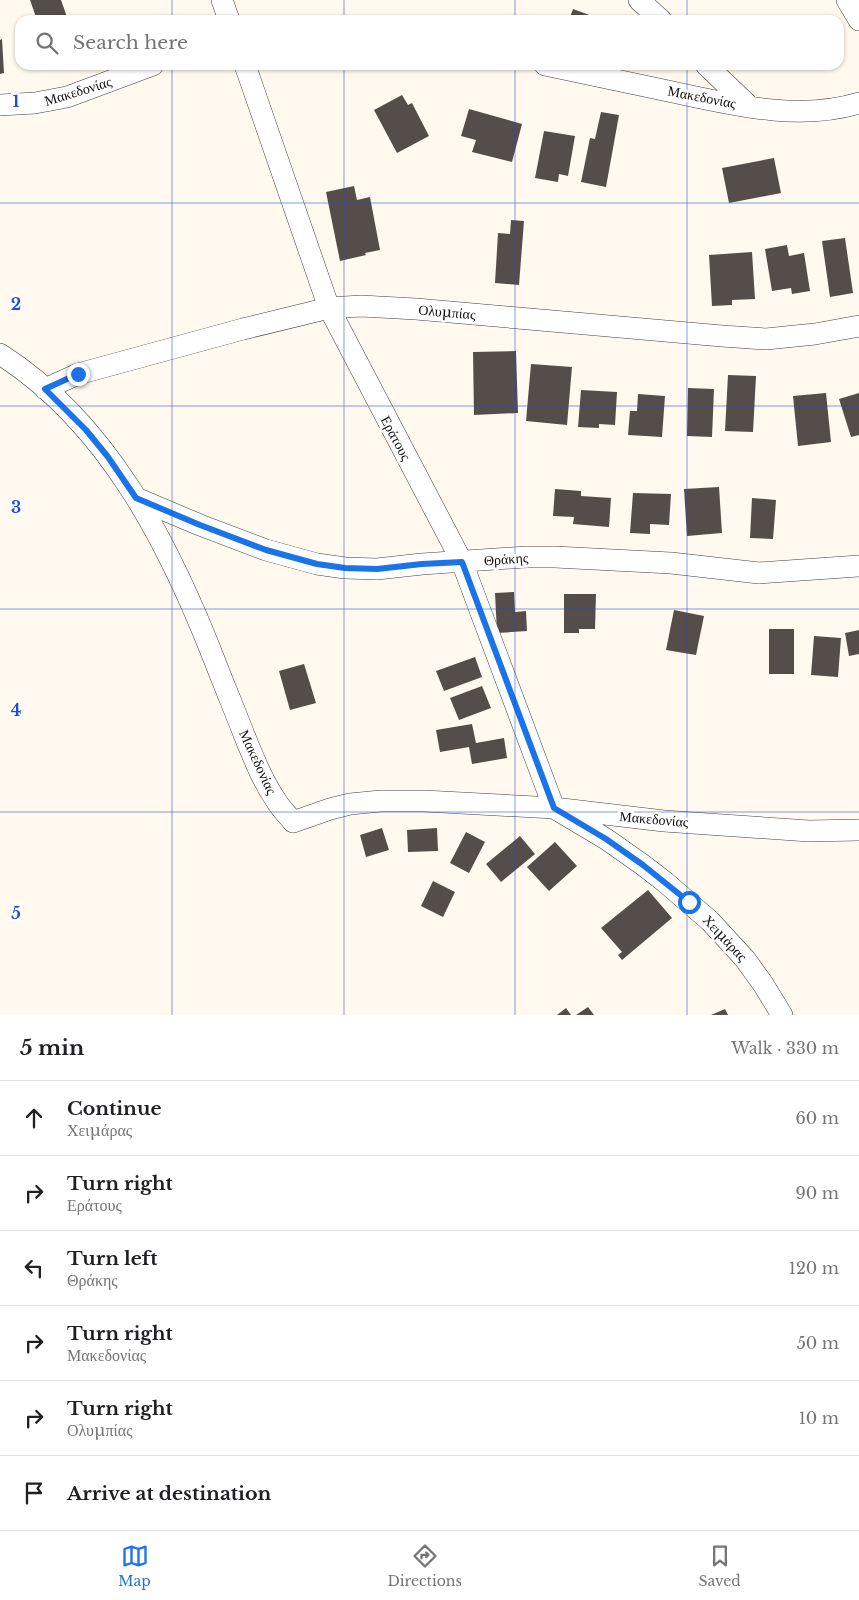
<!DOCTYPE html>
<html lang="en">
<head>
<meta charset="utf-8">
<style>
	body { margin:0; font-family:"Libre Baskerville",serif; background:#f2f2f2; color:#202124 }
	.stop { position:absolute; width:15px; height:15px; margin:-11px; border:4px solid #1a73e8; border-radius:50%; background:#fff }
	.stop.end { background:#1a73e8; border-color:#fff; box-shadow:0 1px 5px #0008 }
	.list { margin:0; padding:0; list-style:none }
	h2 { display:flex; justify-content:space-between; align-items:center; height:65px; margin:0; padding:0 20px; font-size:21px }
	h2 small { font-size:16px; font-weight:400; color:#757577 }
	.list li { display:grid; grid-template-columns:32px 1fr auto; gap:15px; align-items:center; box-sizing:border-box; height:75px; padding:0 20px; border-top:1px solid #e0e0e0 }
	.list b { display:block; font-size:19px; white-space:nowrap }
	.list p { margin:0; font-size:16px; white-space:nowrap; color:#757577 }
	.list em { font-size:16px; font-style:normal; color:#757577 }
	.icon { flex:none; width:28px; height:28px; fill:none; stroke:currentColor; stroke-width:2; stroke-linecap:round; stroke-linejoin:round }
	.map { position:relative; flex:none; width:859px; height:1015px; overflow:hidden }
	.search { position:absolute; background:#fff; box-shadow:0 1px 4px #0004; left:15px; right:15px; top:15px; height:55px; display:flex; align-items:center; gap:12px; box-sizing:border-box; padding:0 18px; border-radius:15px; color:#757577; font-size:19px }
	.sheet { height:515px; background:#fff }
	nav { display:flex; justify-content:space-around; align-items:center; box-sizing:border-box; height:70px; border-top:1px solid #e0e0e0; background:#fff; font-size:14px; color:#757577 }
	nav a { display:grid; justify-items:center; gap:2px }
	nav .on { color:#1a73e8 }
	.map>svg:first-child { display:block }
	.building { fill:#564d4a }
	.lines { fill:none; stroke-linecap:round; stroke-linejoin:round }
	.minor-casing { stroke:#414141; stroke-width:22 }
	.minor { stroke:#fff; stroke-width:21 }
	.route { stroke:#1a73e8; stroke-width:6 }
	.grid { fill:none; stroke:#1d4ed8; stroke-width:1; stroke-opacity:0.55 }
	.labels { text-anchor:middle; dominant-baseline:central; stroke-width:5; stroke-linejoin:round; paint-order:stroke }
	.street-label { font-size:14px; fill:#0e0e0e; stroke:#fff }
	.grid-label { font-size:16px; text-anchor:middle; font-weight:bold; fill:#1d4ed8; stroke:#fff; stroke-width:5; stroke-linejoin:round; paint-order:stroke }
</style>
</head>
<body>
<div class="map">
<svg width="859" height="1015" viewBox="0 0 859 1015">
	<rect width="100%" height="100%" fill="#fff9ef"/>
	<path class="building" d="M 30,0 L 61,0 L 68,20 L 37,20 Z
		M 573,9 L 603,20 L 569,20 Z
		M 2,39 L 4,73 L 0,74 L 0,40 Z
		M 402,95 L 408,105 L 412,103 L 429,136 L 397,153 L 374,110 Z
		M 469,109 L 522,124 L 512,162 L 472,152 L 476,140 L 461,136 Z
		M 601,112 L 619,115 L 606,187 L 581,182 L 590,138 L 595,139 Z
		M 544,131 L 575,136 L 568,176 L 559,174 L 558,182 L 535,178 Z
		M 774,158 L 781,193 L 729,203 L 722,168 Z
		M 354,186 L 357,200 L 370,197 L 380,250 L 365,253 L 366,255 L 340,261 L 326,192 Z
		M 511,220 L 524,221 L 519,285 L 495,283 L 498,233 L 510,234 Z
		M 845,238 L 853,293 L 830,297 L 822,241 Z
		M 787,245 L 789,256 L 804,253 L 810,291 L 792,294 L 791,288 L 772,291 L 765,249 Z
		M 752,252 L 755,299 L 732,300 L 732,305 L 712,306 L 709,255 Z
		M 516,351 L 518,413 L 474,415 L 473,352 Z
		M 531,364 L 572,367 L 567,425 L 526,421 Z
		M 728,375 L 756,376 L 753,432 L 725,431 Z
		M 688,388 L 714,389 L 712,437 L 687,436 Z
		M 581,390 L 617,392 L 615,425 L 599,424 L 599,428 L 578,427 Z
		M 826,393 L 831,442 L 798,446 L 793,396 Z
		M 859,393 L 859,435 L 851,437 L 839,399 Z
		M 638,394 L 665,396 L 662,437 L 628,435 L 630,411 L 637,411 Z
		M 719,487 L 722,533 L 687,536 L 684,489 Z
		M 555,489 L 581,491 L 581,496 L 611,498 L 609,527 L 573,524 L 574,517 L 553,516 Z
		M 633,493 L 671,494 L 669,525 L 650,524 L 650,534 L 630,533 Z
		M 752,498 L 776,500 L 773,539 L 750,538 Z
		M 514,592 L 515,612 L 526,611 L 527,631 L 497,633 L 495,593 Z
		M 564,594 L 596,594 L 595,629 L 579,629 L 579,633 L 564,633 Z
		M 674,610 L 704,616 L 696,655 L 666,650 Z
		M 769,629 L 794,629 L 794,674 L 769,674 Z
		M 859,630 L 859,654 L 849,656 L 845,633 Z
		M 814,636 L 841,638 L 838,677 L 811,675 Z
		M 475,657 L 482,677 L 444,691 L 436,671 Z
		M 304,664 L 316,703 L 290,710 L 279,671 Z
		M 482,686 L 491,708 L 459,720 L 450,698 Z
		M 472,724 L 476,743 L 504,738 L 507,758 L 472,764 L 469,747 L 440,752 L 436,730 Z
		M 382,828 L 389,850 L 366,857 L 360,835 Z
		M 437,828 L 438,851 L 408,852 L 407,830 Z
		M 466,832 L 485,842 L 469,873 L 450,863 Z
		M 520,836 L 535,854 L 501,882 L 486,864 Z
		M 555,842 L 577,866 L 549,891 L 527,867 Z
		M 433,881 L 455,892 L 443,917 L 421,906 Z
		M 648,890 L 672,918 L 622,960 L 618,955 L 622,952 L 601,928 Z
		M 588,1007 L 594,1015 L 576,1015 Z
		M 566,1008 L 571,1015 L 557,1015 Z
		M 725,1009 L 728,1015 L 711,1015 Z"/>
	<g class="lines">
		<defs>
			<path id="minor" d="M 222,0 L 229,20
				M 639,0 L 661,20
				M 847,0 L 859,20
				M 245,65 L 329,308 L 462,562 L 554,808 L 606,839 L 643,865 L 665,882 L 710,921 L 745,959 L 763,984 L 782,1015
				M 545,65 C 586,74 627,82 668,91 C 730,104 797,122 859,103
				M 706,65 L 749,106
				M 0,105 L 35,103 L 67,97 L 153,65
				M 0,354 C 108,423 169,544 214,659 C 224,685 235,711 245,737 C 254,759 263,782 277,802 C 281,809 288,815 293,822 L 330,809 L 350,804 L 381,801 L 424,801 L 554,808 L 664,821 L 809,831 L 859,830
				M 45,389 L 78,374 L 243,329 L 329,308 L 361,306 L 416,309 L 722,336 L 766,339 L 815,334 L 859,326
				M 136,498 L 200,525 L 266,550 L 317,564 L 345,568 L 377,569 L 422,564 L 526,557 L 555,557 L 671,563 L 759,573 L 859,566"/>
		</defs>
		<use href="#minor" class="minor-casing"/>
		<use href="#minor" class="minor"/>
	</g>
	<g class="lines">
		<path class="route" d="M 78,374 L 45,389 L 86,430 L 108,457 L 136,498 L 200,525 L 266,550 L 317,564 L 345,568 L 377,569 L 422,564 L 462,562 L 554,808 L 606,839 L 643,865 L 689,902"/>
	</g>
	<path class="grid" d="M 172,0 L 172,20M 344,0 L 344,20M 515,0 L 515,20M 687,0 L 687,20M 172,65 L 172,1015M 344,65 L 344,1015M 515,65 L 515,1015M 687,65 L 687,1015M 0,203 L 859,203M 0,406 L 859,406M 0,609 L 859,609M 0,812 L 859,812"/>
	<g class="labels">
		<g class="street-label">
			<text transform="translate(78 91) rotate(-17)">Μακεδονίας</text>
			<text transform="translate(702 97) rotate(11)">Μακεδονίας</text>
			<text transform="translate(447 312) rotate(5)">Ολυμπίας</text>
			<text transform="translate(396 438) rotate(62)">Εράτους</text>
			<text transform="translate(506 559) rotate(-4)">Θράκης</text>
			<text transform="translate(258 762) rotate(65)">Μακεδονίας</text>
			<text transform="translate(654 819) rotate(5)">Μακεδονίας</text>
			<text transform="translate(725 938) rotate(47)">Χειμάρας</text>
		</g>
	</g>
	<g class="grid-label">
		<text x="16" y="107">1</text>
		<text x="16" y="310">2</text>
		<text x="16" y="513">3</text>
		<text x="16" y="716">4</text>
		<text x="16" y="919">5</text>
	</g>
</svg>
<div class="stop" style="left:689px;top:902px"></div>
<div class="stop end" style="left:78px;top:374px"></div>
<div class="search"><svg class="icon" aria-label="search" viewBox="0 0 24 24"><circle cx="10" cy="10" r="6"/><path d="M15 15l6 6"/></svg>Search here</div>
</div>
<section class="sheet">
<h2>5 min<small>Walk · 330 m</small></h2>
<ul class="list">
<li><svg class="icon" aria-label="ahead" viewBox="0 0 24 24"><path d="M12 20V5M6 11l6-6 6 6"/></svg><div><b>Continue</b><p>Χειμάρας</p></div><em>60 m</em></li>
<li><svg class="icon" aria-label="right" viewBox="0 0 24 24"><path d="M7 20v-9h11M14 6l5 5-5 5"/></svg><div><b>Turn right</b><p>Εράτους</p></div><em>90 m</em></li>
<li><svg class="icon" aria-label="left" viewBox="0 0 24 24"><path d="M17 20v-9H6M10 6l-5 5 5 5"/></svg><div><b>Turn left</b><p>Θράκης</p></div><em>120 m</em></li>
<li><svg class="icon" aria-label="right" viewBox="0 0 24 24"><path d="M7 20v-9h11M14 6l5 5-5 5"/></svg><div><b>Turn right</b><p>Μακεδονίας</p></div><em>50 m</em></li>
<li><svg class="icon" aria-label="right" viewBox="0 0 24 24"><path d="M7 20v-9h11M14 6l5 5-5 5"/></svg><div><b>Turn right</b><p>Ολυμπίας</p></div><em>10 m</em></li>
<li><svg class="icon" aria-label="arrive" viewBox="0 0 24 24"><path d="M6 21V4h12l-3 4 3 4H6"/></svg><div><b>Arrive at destination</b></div></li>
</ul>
</section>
<nav>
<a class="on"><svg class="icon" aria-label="map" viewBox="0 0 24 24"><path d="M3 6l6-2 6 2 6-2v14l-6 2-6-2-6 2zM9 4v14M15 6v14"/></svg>Map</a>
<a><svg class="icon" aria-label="directions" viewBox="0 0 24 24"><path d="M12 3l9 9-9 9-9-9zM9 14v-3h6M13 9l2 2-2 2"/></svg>Directions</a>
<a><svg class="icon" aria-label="saved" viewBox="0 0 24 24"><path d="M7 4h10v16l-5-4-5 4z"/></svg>Saved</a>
</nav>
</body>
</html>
